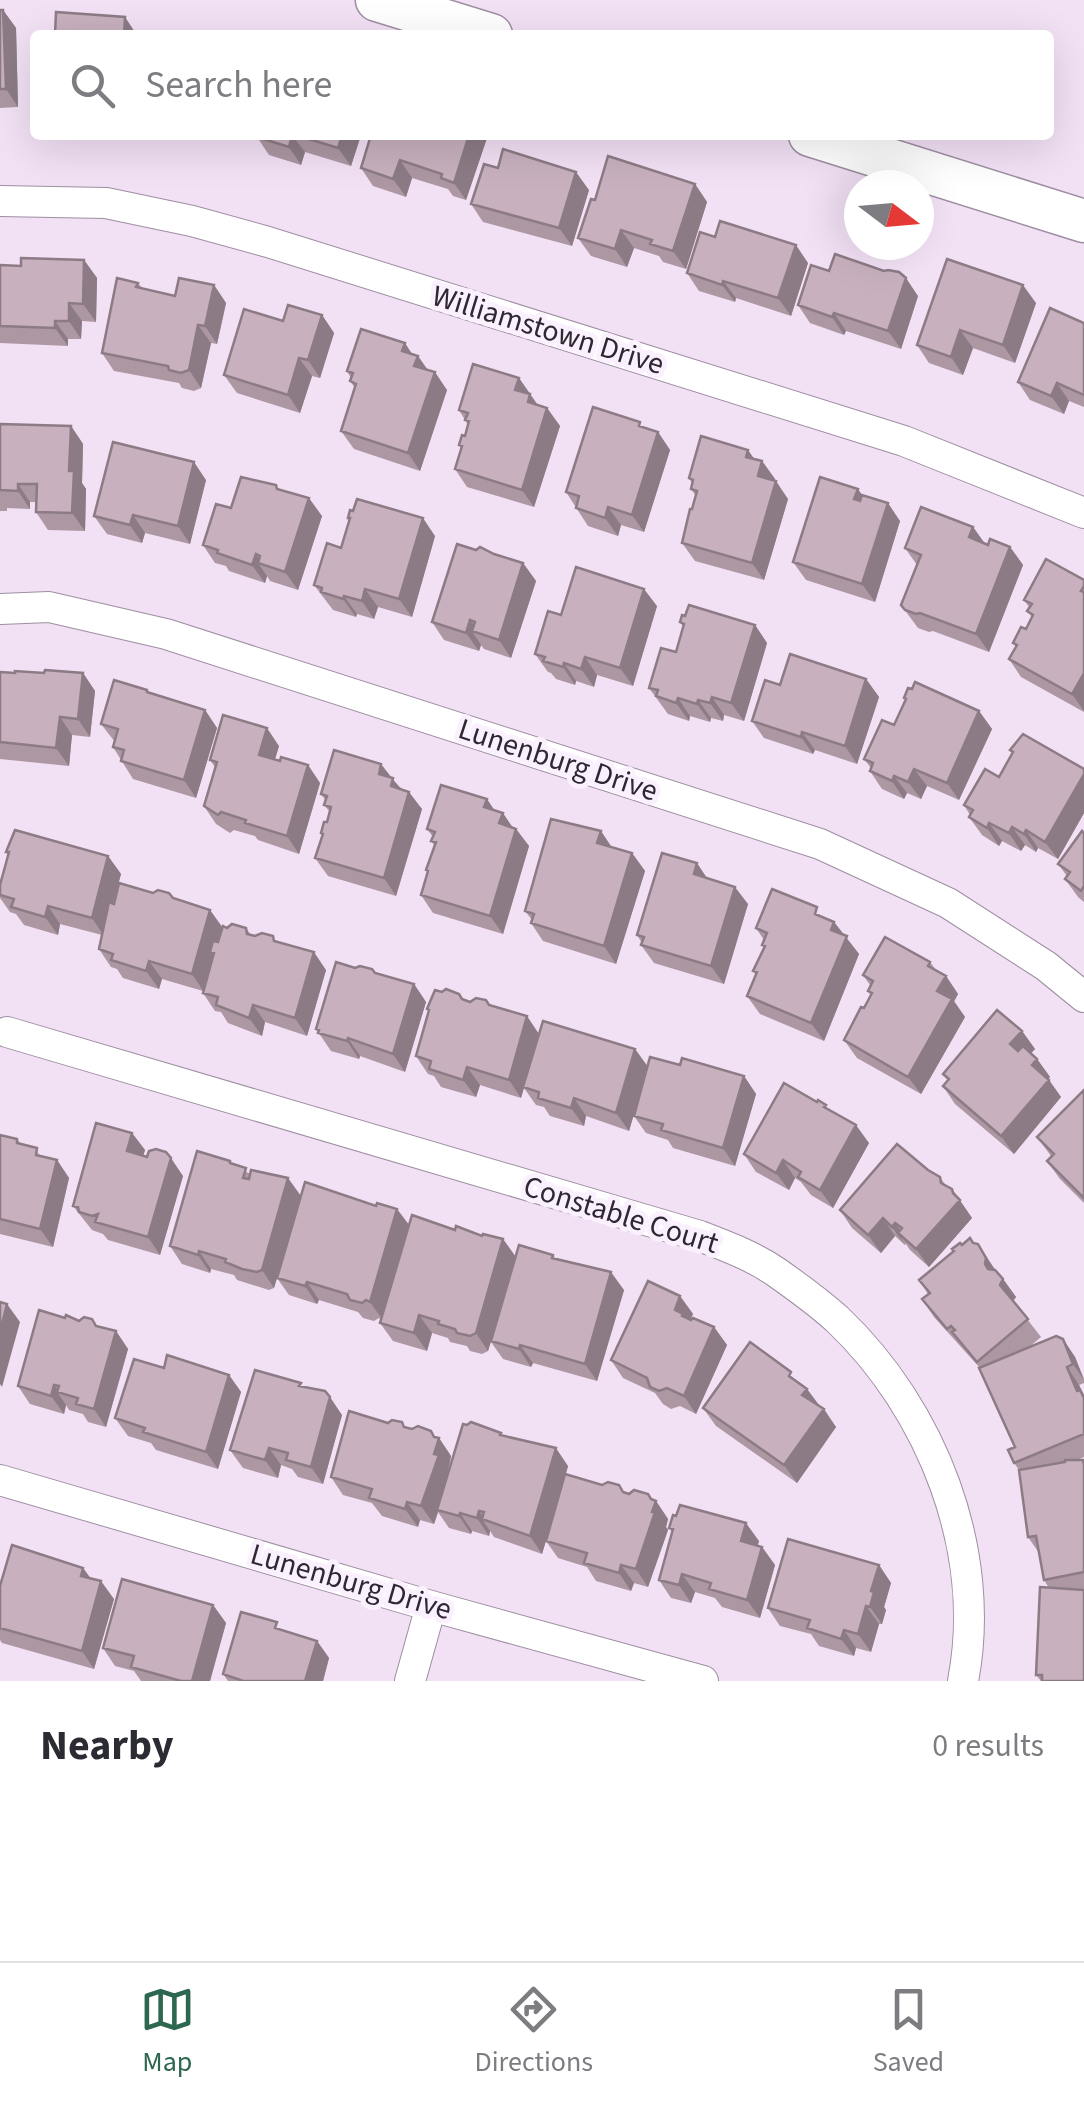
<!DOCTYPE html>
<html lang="en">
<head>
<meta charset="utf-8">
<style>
	body { margin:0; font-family:"Source Sans 3",sans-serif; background:#f2f2f3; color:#2b2b33 }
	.compass { position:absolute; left:844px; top:170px; width:90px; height:90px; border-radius:50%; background:#fff; box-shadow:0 10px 40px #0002; rotate:106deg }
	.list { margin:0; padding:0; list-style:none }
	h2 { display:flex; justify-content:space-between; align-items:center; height:130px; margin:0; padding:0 40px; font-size:42px }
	h2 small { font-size:32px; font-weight:400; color:#7c7c81 }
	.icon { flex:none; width:55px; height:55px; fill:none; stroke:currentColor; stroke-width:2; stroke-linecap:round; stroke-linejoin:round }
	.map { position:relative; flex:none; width:1084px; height:1681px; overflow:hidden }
	.search { position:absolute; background:#fff; box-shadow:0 10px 40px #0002; left:30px; right:30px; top:30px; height:110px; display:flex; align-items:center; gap:25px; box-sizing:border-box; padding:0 35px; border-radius:10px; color:#7c7c81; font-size:38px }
	.sheet { height:280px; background:#fff }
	nav { display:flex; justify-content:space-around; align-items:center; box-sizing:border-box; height:140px; border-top:2px solid #e1e1e2; background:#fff; font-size:28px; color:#7c7c81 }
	nav a { display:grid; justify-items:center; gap:5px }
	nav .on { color:#2d6750 }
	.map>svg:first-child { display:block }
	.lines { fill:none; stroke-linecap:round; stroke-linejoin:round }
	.minor-casing { stroke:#9e8ea1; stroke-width:32 }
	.secondary-casing { stroke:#9e8ea1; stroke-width:45 }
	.minor { stroke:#fff; stroke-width:30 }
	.secondary { stroke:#fff; stroke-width:42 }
	.wall { fill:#ac97a3 }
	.shaded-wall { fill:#8c7b85 }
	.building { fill:#c8b0be; stroke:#8c7b85; stroke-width:2.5 }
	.labels { text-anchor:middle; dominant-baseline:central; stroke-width:10; stroke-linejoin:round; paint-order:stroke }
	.street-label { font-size:30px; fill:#2f2830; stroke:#fbf0fd }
</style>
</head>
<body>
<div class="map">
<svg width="1084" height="1681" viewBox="0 0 1084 1681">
	<rect width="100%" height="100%" fill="#f2e0f5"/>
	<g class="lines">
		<defs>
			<path id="minor" d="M 0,201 L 106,203 L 192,221 L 268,242 L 904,441 L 1084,513
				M 0,609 L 49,607 L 166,634 L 820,844 L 948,903 L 1046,966 L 1084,997
				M 7,1032 L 700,1236 C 726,1246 753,1256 776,1272 C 796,1286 818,1302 837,1319 C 932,1409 988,1551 963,1681
				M 0,1480 L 431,1606 L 703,1681
				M 410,1681 L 431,1606"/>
			<path id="secondary" d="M 377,0 L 491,35
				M 810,135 L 1084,221"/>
		</defs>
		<use href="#minor" class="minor-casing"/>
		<use href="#secondary" class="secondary-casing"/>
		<use href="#minor" class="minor"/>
		<use href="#secondary" class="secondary"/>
	</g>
	<path class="wall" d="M 0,10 L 3,10 L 16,28 L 18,107 L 0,108 Z
		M 257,135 L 361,135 L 351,166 L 305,152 L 301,165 L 269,155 L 257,137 Z
		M 488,135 L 466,200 L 453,196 L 448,189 L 412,178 L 406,197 L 373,186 L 361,168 Z
		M 498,168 L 589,190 L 572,246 L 483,222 L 471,204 Z
		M 695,184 L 707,202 L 686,269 L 663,262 L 659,256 L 634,248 L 627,267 L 591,256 L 578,238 L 595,200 Z
		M 84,260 L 97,278 L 96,322 L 82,321 L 81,339 L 68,339 L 68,346 L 0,343 L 0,265 L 21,266 Z
		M 808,263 L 791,316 L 736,298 L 735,302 L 699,291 L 687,273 Z
		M 829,271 L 918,296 L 901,349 L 846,331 L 844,335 L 810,323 L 798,305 Z
		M 138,283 L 142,288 L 175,296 L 214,285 L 226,303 L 217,344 L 211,343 L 201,388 L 194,391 L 182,388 L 179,383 L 114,371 L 102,353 Z
		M 1036,303 L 1015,363 L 973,348 L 963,375 L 929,363 L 917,345 Z
		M 322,315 L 334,333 L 320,378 L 312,376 L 300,413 L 237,393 L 224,375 L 283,321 Z
		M 1084,323 L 1084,407 L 1069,401 L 1064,414 L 1030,400 L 1018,382 Z
		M 412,354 L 418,356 L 428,370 L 447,390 L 420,471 L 354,449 L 341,431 L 355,388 L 350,381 L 351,378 L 347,371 Z
		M 519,378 L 538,405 L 547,408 L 560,426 L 534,507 L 467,487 L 455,469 L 461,448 L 459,445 L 465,436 L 468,425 L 459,410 Z
		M 0,424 L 71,426 L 83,444 L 82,483 L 86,489 L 85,531 L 48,530 L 36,512 L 36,502 L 30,502 L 30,509 L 7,508 L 7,511 L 0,511 Z
		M 643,428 L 658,432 L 670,450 L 644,532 L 621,525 L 618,536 L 588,526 L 566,492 Z
		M 755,459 L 762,461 L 775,479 L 774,481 L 788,499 L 764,580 L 695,561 L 682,543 L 696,496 L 691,489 L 692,483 L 689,478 Z
		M 206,480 L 190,544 L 145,533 L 142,543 L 107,534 L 94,516 Z
		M 278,489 L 322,516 L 298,590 L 270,581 L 267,576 L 265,583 L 229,571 L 226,566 L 215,563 L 203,545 L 231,508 Z
		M 862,495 L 900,521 L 875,602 L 806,580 L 793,562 Z
		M 348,518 L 435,536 L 412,617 L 378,607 L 374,619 L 357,614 L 356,617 L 333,610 L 314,585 L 341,548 L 349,520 Z
		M 973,527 L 984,543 L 1010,547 L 1023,565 L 989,652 L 933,631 L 929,632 L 918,628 L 901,605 L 917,565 L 905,548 Z
		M 494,554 L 523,563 L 536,581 L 511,658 L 484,649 L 481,645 L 479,651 L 444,640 L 432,622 Z
		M 1084,580 L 1084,712 L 1021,677 L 1009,659 L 1016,647 L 1013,643 L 1026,629 L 1032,617 L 1027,611 L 1029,607 L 1024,600 Z
		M 657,606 L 633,686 L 597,675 L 594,687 L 576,681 L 575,685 L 556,679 L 551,673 L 548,672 L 535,654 L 561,615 Z
		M 680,622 L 755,625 L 767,643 L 744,721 L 724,715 L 723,721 L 711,718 L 710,722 L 690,716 L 689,721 L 668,714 L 649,688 L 676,652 L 683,626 Z
		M 0,672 L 83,673 L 95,691 L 90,737 L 72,735 L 69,766 L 0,759 Z
		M 866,679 L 879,697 L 857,764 L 815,750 L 813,754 L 764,738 L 752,721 L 780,685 Z
		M 147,690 L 149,693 L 205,710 L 217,728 L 196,798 L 133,779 L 113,747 L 115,742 L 101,724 Z
		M 904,698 L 979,711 L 992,729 L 959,800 L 927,786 L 921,799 L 907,793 L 904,799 L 882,789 L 870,771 L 871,768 L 864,759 L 894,725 L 906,701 Z
		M 279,746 L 275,759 L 308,765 L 320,783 L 299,854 L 258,840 L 255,836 L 234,830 L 230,833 L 216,824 L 204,806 L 215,767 L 210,760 Z
		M 1010,750 L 1084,769 L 1084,813 L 1058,859 L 1038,848 L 1036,852 L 1025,845 L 1021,851 L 1002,841 L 999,846 L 982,835 L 969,817 L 970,815 L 964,805 L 999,777 L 1012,754 Z
		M 391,778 L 422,809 L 396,896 L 328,876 L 315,858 L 322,835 L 321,833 L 327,822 L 330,812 L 324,805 L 326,801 L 321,794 Z
		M 496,811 L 513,827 L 516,829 L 529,846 L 503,934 L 433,913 L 421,895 L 428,873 L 426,870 L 435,846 L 431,841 L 433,837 L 427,829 Z
		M 1084,833 L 1084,902 L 1078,897 L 1065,879 L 1067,876 L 1058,864 Z
		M 612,847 L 632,853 L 645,871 L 616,964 L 543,941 L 531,923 L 532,920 L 525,911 Z
		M 6,852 L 108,856 L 121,874 L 113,903 L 173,898 L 222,928 L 246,928 L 251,935 L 277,941 L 326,970 L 307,1036 L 265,1022 L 262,1036 L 228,1023 L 221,1012 L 215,1011 L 203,993 L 203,991 L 162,979 L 159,989 L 123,978 L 117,969 L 111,967 L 99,949 L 102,935 L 60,924 L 58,935 L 24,925 L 16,914 L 10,912 L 0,898 L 0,885 L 8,855 Z
		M 707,878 L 748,904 L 724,984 L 654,963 L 641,945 L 642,943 L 637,935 Z
		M 824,918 L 834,922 L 859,954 L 824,1041 L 760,1014 L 747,996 L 756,975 L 753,971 L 764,948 L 762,945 L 764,940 L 756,928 Z
		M 930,962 L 936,970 L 946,976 L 958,994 L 954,1002 L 965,1017 L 921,1094 L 857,1058 L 844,1040 L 871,996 L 868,991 L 870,985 L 863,975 Z
		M 414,984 L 426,1002 L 405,1072 L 360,1056 L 359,1059 L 331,1051 L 316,1029 Z
		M 442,992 L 459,994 L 463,1000 L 490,1006 L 539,1034 L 635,1049 L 648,1067 L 680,1065 L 744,1076 L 756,1094 L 735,1166 L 673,1148 L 668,1140 L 646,1133 L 634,1116 L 644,1079 L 629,1131 L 586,1116 L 584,1126 L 550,1116 L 544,1107 L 536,1105 L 524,1088 L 521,1098 L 480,1085 L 476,1097 L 441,1087 L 434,1076 L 428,1074 L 416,1056 L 429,1012 L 427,1009 Z
		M 1022,1031 L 1035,1049 L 1031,1053 L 1037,1059 L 1050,1077 L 1048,1079 L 1061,1097 L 1014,1154 L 955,1104 L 943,1086 L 948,1081 L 943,1074 Z
		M 1084,1090 L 1084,1203 L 1060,1179 L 1047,1161 L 1051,1156 L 1037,1137 Z
		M 830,1111 L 869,1143 L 833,1208 L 811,1195 L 801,1182 L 795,1178 L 789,1190 L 756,1172 L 744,1154 Z
		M 132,1133 L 145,1150 L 143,1156 L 183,1176 L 160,1255 L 108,1240 L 103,1234 L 92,1230 L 73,1206 Z
		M 0,1135 L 17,1139 L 21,1144 L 43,1156 L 57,1160 L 69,1178 L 53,1247 L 0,1234 Z
		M 233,1164 L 250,1174 L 300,1196 L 409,1225 L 455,1230 L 503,1239 L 515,1257 L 553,1255 L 556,1259 L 624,1290 L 597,1381 L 533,1363 L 531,1367 L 503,1359 L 491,1342 L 488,1351 L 482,1354 L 470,1351 L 467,1346 L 450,1342 L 448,1338 L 432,1333 L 427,1351 L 393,1341 L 380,1323 L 381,1319 L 379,1318 L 374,1321 L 363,1318 L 358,1312 L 319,1300 L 317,1304 L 289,1295 L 277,1278 L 274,1288 L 269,1290 L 237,1280 L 234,1275 L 211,1269 L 210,1273 L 182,1264 L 170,1246 Z
		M 928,1170 L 940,1177 L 946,1186 L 952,1189 L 972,1218 L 929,1267 L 910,1250 L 906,1244 L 905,1245 L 895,1236 L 881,1253 L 852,1228 L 840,1210 Z
		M 973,1243 L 978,1244 L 996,1271 L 1003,1279 L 1016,1297 L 1013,1301 L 1041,1337 L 1028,1348 L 1063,1339 L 1075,1357 L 1084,1379 L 1084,1383 L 1079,1385 L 1084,1395 L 1084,1457 L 1077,1460 L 1084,1461 L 1084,1681 L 1041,1681 L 1036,1675 L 1049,1588 L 1044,1580 L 1039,1553 L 1028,1537 L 1019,1470 L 1014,1463 L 1015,1447 L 980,1368 L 934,1317 L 922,1299 L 928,1294 L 919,1280 L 962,1245 Z
		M 680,1296 L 693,1314 L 690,1320 L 714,1327 L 727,1345 L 696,1414 L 680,1406 L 671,1409 L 663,1404 L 655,1393 L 623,1378 L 611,1360 Z
		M 79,1321 L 116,1331 L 128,1349 L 106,1427 L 88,1422 L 83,1414 L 69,1410 L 66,1405 L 64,1414 L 30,1404 L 18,1386 Z
		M 164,1368 L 229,1375 L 241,1392 L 218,1469 L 156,1450 L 151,1443 L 128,1436 L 115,1418 Z
		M 799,1383 L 807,1389 L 836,1427 L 797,1483 L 716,1426 L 703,1408 Z
		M 303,1386 L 342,1415 L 323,1484 L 298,1477 L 292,1469 L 281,1465 L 278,1478 L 243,1468 L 230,1450 Z
		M 405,1427 L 439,1438 L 451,1456 L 449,1469 L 503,1436 L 568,1466 L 566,1474 L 656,1501 L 668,1519 L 666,1527 L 668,1530 L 648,1587 L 634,1583 L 631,1591 L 596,1581 L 587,1567 L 558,1558 L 546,1541 L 542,1554 L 494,1537 L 490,1531 L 489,1536 L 472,1531 L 471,1534 L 449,1528 L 438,1512 L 434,1524 L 420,1520 L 418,1527 L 382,1516 L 372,1503 L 343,1495 L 331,1477 Z
		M 669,1528 L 759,1541 L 757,1546 L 762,1547 L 775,1565 L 760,1618 L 722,1607 L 715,1598 L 695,1592 L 691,1603 L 671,1598 L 659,1580 L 672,1532 Z
		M 879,1565 L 891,1583 L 884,1607 L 886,1610 L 882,1624 L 879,1624 L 871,1652 L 856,1648 L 854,1656 L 819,1646 L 811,1634 L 780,1626 L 768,1608 Z
		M 83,1568 L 91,1579 L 114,1599 L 94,1669 L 2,1643 L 0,1640 L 0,1628 Z
		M 213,1605 L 226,1623 L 210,1681 L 141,1681 L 134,1671 L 115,1666 L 103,1648 Z
		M 283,1631 L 317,1641 L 329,1658 L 323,1681 L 228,1681 L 223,1674 Z"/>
	<path class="shaded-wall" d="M 3,10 L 16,28 L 18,107 L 6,89 Z
		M 125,17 L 137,35 L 124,35 Z
		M 292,135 L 305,152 L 301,165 L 289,147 Z
		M 342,135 L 361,135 L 351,166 L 338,148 Z
		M 469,135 L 488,135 L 466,200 L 454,183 Z
		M 400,160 L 412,178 L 406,197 L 393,179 Z
		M 576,172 L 589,190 L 572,246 L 559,228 Z
		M 695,184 L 707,202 L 686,269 L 673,251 Z
		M 621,230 L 634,248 L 627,267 L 615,249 Z
		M 796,245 L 808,263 L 791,316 L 778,298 Z
		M 84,260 L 97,278 L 96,322 L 83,304 Z
		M 906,278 L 918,296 L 901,349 L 888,331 Z
		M 723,281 L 736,298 L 735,302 L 722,285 Z
		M 214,285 L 226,303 L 217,344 L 205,326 Z
		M 1023,285 L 1036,303 L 1015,363 L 1003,345 Z
		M 69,303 L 82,321 L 81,339 L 69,321 Z
		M 834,313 L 846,331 L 844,335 L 832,317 Z
		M 322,315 L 334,333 L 320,378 L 308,360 Z
		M 55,321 L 68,339 L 68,346 L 55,328 Z
		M 198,325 L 211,343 L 201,388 L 189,370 Z
		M 960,330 L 973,348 L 963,375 L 951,357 Z
		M 405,343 L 416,360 L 418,356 L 430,374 L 427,384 L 402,351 Z
		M 299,358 L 312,376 L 300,413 L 288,395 Z
		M 435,372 L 447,390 L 420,471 L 408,453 Z
		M 519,378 L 542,412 L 540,420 L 515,390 Z
		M 1057,383 L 1069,401 L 1064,414 L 1051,396 Z
		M 547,408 L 560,426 L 534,507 L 522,490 Z
		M 71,426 L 83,444 L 82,483 L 86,489 L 85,531 L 72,513 L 69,471 Z
		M 658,432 L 670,450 L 644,532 L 632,515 Z
		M 748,450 L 760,467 L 762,461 L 775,479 L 770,494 L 746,457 Z
		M 194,462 L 206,480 L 190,544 L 178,526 Z
		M 776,481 L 788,499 L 764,580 L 752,563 Z
		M 18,484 L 30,502 L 30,509 L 18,491 Z
		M 858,489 L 870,507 L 854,499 Z
		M 309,498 L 322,516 L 298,590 L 285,572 Z
		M 888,503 L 900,521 L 875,602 L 862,584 Z
		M 608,507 L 621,525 L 618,536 L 605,518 Z
		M 133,515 L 145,533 L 142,543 L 130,525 Z
		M 423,518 L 435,536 L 412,617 L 399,599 Z
		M 973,527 L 986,545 L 969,537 Z
		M 1010,547 L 1023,565 L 989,652 L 976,634 Z
		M 256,554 L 263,565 L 258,563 L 267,576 L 265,583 L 252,565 Z
		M 523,563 L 536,581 L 511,658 L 499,640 Z
		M 365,589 L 378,607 L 374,619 L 362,601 Z
		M 644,589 L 657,606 L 633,686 L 620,668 Z
		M 344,596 L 357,614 L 356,617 L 343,599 Z
		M 470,620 L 480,634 L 472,631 L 481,645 L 479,651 L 466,633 Z
		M 755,625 L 767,643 L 744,721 L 731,703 Z
		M 585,657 L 597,675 L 594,687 L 581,669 Z
		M 564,663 L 576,681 L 575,685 L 563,667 Z
		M 83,673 L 95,691 L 90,737 L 78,719 Z
		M 1084,673 L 1084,711 L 1072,694 Z
		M 866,679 L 879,697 L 857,764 L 845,746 Z
		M 712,697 L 724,715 L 723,721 L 710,703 Z
		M 678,698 L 690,716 L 689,721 L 676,703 Z
		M 698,700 L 711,718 L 710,722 L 697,704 Z
		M 205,710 L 217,728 L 196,798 L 184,780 Z
		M 979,711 L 992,729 L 959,800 L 947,783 Z
		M 60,717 L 72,735 L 69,766 L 56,748 Z
		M 267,728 L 279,746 L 271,772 L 259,755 Z
		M 802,732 L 815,750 L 813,754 L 801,737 Z
		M 381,764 L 406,796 L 403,804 L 379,774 Z
		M 308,765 L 320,783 L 299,854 L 287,836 Z
		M 914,769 L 927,786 L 921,799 L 908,782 Z
		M 1084,774 L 1084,813 L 1058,859 L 1045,842 Z
		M 894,776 L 907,793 L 904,799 L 892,781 Z
		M 409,792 L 422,809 L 396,896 L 384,878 Z
		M 487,799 L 499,817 L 484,807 Z
		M 503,813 L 515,831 L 499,823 Z
		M 989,823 L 1002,841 L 999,846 L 987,828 Z
		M 1012,827 L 1025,845 L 1021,851 L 1009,833 Z
		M 516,829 L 529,846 L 503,934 L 490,916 Z
		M 1026,830 L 1038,848 L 1036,852 L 1024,834 Z
		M 601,831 L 613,849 L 597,843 Z
		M 632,853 L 645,871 L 616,964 L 604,946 Z
		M 108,856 L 121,874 L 104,936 L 92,918 Z
		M 697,863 L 709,881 L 694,874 Z
		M 735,887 L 748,904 L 724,984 L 711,966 Z
		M 48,906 L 60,924 L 58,935 L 45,917 Z
		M 210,910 L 223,928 L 215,954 L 210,952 L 214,957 L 204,992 L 192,974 Z
		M 834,922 L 859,954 L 824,1041 L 811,1023 L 831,930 Z
		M 314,952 L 326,970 L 307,1036 L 295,1018 Z
		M 149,961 L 162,979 L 159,989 L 146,971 Z
		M 946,976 L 958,994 L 954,1001 L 965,1017 L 921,1094 L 908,1077 L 937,991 Z
		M 414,984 L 426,1002 L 405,1072 L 393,1054 Z
		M 253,1005 L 265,1022 L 262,1036 L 249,1018 Z
		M 527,1016 L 539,1034 L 521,1098 L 509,1080 Z
		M 1022,1031 L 1035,1049 L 1023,1062 L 1010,1044 Z
		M 348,1038 L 360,1056 L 359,1059 L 347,1041 Z
		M 635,1049 L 648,1067 L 629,1131 L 616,1113 Z
		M 1037,1059 L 1050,1077 L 1044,1083 L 1032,1065 Z
		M 467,1067 L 480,1085 L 476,1097 L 463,1080 Z
		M 744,1076 L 756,1094 L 735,1166 L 723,1148 Z
		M 1049,1080 L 1061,1097 L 1014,1154 L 1001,1136 Z
		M 574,1098 L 586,1116 L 584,1126 L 571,1108 Z
		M 856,1125 L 869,1143 L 833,1208 L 820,1190 Z
		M 132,1133 L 145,1150 L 139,1169 L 127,1151 Z
		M 171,1158 L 183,1176 L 160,1255 L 148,1237 Z
		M 57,1160 L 69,1178 L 53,1247 L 40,1229 Z
		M 783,1160 L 795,1178 L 789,1190 L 776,1173 Z
		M 288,1178 L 301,1196 L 274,1288 L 262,1270 Z
		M 952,1189 L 972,1218 L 929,1267 L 916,1249 L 953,1193 Z
		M 397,1209 L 410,1226 L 382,1319 L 370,1302 Z
		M 883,1218 L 895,1236 L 881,1253 L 868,1235 Z
		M 895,1223 L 908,1241 L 898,1233 L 905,1245 L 892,1227 Z
		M 503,1239 L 516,1257 L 488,1351 L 476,1333 Z
		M 978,1244 L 999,1276 L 998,1282 L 985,1264 Z
		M 199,1251 L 211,1269 L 210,1273 L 198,1255 Z
		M 611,1272 L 624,1290 L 597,1381 L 585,1364 Z
		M 1003,1279 L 1016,1297 L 1012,1303 L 1000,1285 Z
		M 307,1282 L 319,1300 L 317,1304 L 305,1286 Z
		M 680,1296 L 693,1314 L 689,1323 L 675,1310 Z
		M 7,1304 L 20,1322 L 2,1387 L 0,1384 L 0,1332 Z
		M 419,1315 L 432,1333 L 427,1351 L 414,1333 Z
		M 714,1327 L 727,1345 L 696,1414 L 684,1396 Z
		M 116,1331 L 128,1349 L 106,1427 L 94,1409 Z
		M 1063,1339 L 1075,1357 L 1084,1380 L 1073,1364 Z
		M 520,1345 L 533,1363 L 531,1367 L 519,1349 Z
		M 1067,1367 L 1079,1385 L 1084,1395 L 1084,1401 L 1077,1391 Z
		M 229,1375 L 241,1392 L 218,1469 L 206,1452 Z
		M 54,1385 L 60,1393 L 57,1392 L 66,1405 L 64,1414 L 51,1396 Z
		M 807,1389 L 820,1407 L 802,1395 Z
		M 330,1397 L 342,1415 L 323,1484 L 311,1467 Z
		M 824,1409 L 836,1427 L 797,1483 L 784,1465 Z
		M 431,1431 L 438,1441 L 439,1438 L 451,1456 L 448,1468 L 451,1473 L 434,1524 L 421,1506 L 434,1454 Z
		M 269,1448 L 281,1465 L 278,1478 L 265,1460 Z
		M 556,1448 L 568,1466 L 542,1554 L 530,1536 Z
		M 648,1494 L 655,1504 L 656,1501 L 668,1519 L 666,1527 L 668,1530 L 648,1587 L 636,1569 L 652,1512 Z
		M 407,1502 L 420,1520 L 418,1527 L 405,1509 Z
		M 479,1511 L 485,1520 L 482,1519 L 490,1531 L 489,1536 L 477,1518 Z
		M 460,1513 L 472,1531 L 471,1534 L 459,1516 Z
		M 746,1523 L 759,1541 L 754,1559 L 741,1541 Z
		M 762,1547 L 775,1565 L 760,1618 L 747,1600 Z
		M 621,1565 L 634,1583 L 631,1591 L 619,1573 Z
		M 879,1565 L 891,1583 L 884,1607 L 886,1610 L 882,1624 L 870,1607 L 871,1591 Z
		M 83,1568 L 96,1586 L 81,1576 Z
		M 682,1574 L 695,1592 L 691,1603 L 679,1585 Z
		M 101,1581 L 114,1599 L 94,1669 L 82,1651 Z
		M 213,1605 L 226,1623 L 210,1681 L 192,1681 Z
		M 866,1606 L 879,1624 L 871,1652 L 858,1634 Z
		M 844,1630 L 856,1648 L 854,1656 L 841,1639 Z
		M 317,1641 L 329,1658 L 323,1681 L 305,1681 Z"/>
	<path class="building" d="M 0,10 L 3,10 L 6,89 L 0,89 Z
		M 56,12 L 125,17 L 124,35 L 55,35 Z
		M 161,32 L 181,35 L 161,35 Z
		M 257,135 L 292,135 L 289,147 L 257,137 Z
		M 296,135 L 342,135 L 338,148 Z
		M 371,135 L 469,135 L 454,183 L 441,178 L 442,174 L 400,160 L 393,179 L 361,168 Z
		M 503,149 L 576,172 L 559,228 L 471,204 L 484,164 L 498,168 Z
		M 608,156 L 695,184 L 673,251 L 650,244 L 652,240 L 621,230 L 615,249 L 578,238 L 591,199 L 595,200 Z
		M 720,221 L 796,245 L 778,298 L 723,281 L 722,285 L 687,273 L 700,232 L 715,237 Z
		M 835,254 L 884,271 L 888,270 L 899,272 L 906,278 L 888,331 L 834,313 L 832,317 L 798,305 L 811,265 L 829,271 Z
		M 21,258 L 84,260 L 83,304 L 69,303 L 69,321 L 55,321 L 55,328 L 0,326 L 0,265 L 21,266 Z
		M 947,259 L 1023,285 L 1003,345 L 960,330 L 951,357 L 917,345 Z
		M 117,278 L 138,283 L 136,287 L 175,296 L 179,278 L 214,285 L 205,326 L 198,325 L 189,370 L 181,373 L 169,370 L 168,366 L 102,353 Z
		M 288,305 L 322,315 L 308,360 L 299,358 L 288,395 L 224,375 L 244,309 L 283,321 Z
		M 1050,308 L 1084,323 L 1084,395 L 1057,383 L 1051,396 L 1018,382 Z
		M 361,329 L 405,343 L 402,351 L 418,356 L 414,366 L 435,372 L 408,453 L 341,431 L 356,384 L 350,381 L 353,373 L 347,371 Z
		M 473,364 L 519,378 L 515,390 L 530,394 L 528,402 L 547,408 L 522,490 L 455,469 L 462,446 L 459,445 L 462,435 L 465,436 L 469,421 L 465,420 L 468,413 L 459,410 Z
		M 593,407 L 640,422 L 639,426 L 658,432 L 632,515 L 608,507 L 605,518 L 576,508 L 579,496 L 566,492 Z
		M 0,424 L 71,426 L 69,471 L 74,471 L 72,513 L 36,512 L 37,484 L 18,484 L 18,491 L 0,490 Z
		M 701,436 L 748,450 L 746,457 L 762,461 L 758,476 L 776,481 L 752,563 L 682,543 L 690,509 L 692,509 L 697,491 L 691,489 L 693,480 L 689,478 Z
		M 113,442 L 194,462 L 178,526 L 133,515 L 130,525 L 94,516 Z
		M 241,477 L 276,485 L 277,489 L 309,498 L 285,572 L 258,563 L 260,556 L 256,554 L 252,565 L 217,553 L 218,550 L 203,545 L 216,504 L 231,508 Z
		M 820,477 L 858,489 L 854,499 L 860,501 L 862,495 L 888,503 L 862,584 L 793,562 Z
		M 357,499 L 423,518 L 399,599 L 365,589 L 362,601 L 344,596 L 343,599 L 321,592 L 322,588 L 314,585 L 327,543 L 341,548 L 350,518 L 348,518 L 350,510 L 353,511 Z
		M 921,507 L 973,527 L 969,537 L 988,545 L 990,539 L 1010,547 L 976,634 L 920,613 L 916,614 L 905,610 L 901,605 L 921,555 L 905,548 Z
		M 457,544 L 476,550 L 480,547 L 494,554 L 523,563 L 499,640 L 472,631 L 475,622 L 470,620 L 466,633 L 432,622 Z
		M 1046,559 L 1084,580 L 1084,586 L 1081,591 L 1084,592 L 1084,673 L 1072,694 L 1009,659 L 1017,645 L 1013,643 L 1021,627 L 1026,629 L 1033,615 L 1027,611 L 1032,604 L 1024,600 Z
		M 576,567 L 644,589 L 620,668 L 585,657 L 581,669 L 564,663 L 563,667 L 543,661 L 545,657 L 535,654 L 548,611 L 561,615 Z
		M 689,605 L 755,625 L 731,703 L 712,697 L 710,703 L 698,700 L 697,704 L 678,698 L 676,703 L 656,696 L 658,690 L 649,688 L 661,648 L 676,652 L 684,624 L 680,622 L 682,615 L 685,616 Z
		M 790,654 L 866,679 L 845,746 L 802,732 L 801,737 L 752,721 L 765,680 L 780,685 Z
		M 45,670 L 83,673 L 78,719 L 60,717 L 56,748 L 0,742 L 0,672 L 15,673 L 15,671 L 44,673 Z
		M 114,680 L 147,690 L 147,692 L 205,710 L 184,780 L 121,761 L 124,750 L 113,747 L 118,729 L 101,724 Z
		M 915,682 L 979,711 L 947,783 L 914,769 L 908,782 L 894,776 L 892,781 L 870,771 L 873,763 L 864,759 L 882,720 L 894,725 L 906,699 L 904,698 L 908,688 L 912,689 Z
		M 223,715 L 267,728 L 259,755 L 280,761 L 281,757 L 308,765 L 287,836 L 245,823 L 246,820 L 221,812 L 218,815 L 204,806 L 217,762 L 210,760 Z
		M 1023,734 L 1084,769 L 1084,774 L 1045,842 L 1026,830 L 1024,834 L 1012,827 L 1009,833 L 989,823 L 987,828 L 969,817 L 973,810 L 964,805 L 985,769 L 999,777 L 1013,752 L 1010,750 Z
		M 334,750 L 381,764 L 379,774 L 393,778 L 391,786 L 409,792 L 384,878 L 315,858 L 323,834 L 321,833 L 324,822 L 327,822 L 331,807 L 324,805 L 327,796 L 321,794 Z
		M 441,785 L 487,799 L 484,807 L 503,813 L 499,823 L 516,829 L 490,916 L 421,895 L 428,871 L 426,870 L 436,842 L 431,841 L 435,832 L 427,829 Z
		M 551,819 L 601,831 L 597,843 L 632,853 L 604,946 L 531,923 L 534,914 L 525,911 Z
		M 15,830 L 108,856 L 92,918 L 48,906 L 45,917 L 11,907 L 14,899 L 0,895 L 0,885 L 9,852 L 6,852 Z
		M 1082,831 L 1084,833 L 1084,886 L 1081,891 L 1065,879 L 1070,872 L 1058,864 Z
		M 662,853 L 697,863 L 694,874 L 735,887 L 711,966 L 641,945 L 644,937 L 637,935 Z
		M 119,883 L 153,893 L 158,890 L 169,893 L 173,898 L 210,910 L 192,974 L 149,961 L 146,971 L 111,960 L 113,954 L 99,949 L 109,902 L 114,904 Z
		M 772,889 L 817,907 L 815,914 L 834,922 L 831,930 L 847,936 L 811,1023 L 747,996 L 757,972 L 753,971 L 765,946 L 762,945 L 767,933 L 756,928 Z
		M 232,924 L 246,928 L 247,934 L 255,936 L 262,933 L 273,936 L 274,941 L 314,952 L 295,1018 L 253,1005 L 249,1018 L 216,1005 L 218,997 L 203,993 L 214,953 L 210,952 L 213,941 L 218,942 L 223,926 L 227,928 Z
		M 885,937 L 930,962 L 928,966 L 946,976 L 937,991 L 952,999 L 908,1077 L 844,1040 L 861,1007 L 864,1008 L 872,993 L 868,991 L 873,981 L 863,975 Z
		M 336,962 L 355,968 L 360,966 L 372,969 L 375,973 L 414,984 L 393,1054 L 348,1038 L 347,1041 L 318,1033 L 319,1030 L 316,1029 Z
		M 446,989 L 459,994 L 462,999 L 470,1002 L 476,998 L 486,1000 L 489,1005 L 527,1016 L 509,1080 L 467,1067 L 463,1080 L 429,1069 L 431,1061 L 416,1056 L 429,1010 L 427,1009 L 435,990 L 442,992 Z
		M 997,1010 L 1022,1031 L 1010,1044 L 1018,1051 L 1023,1046 L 1037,1059 L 1032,1065 L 1049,1080 L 1001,1136 L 943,1086 L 949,1079 L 943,1074 Z
		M 543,1021 L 635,1049 L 616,1113 L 574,1098 L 571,1108 L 538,1098 L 539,1092 L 523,1087 Z
		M 650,1057 L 680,1065 L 682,1058 L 744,1076 L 723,1148 L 661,1130 L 663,1124 L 634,1116 Z
		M 784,1083 L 817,1102 L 818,1100 L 826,1105 L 824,1107 L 856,1125 L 820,1190 L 798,1177 L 801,1172 L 783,1160 L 776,1173 L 744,1154 Z
		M 1084,1090 L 1084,1198 L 1047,1161 L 1054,1154 L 1037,1137 Z
		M 96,1123 L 132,1133 L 127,1151 L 147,1157 L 149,1151 L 156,1149 L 166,1152 L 171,1158 L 148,1237 L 95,1222 L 98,1214 L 92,1216 L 79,1212 L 78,1207 L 73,1206 Z
		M 0,1135 L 17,1139 L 17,1143 L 37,1148 L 36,1155 L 57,1160 L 40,1229 L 0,1219 Z
		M 897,1144 L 928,1170 L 940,1177 L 941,1183 L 952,1189 L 953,1193 L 960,1200 L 916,1249 L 898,1233 L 902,1228 L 895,1223 L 892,1227 L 883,1218 L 868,1235 L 840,1210 Z
		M 197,1151 L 230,1161 L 230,1163 L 246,1168 L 243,1178 L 249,1179 L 251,1170 L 288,1178 L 262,1270 L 257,1272 L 242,1269 L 225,1262 L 226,1259 L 199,1251 L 198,1255 L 170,1246 Z
		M 305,1182 L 376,1206 L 377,1203 L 397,1209 L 370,1302 L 366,1300 L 362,1303 L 350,1300 L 347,1294 L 307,1282 L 305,1286 L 277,1278 Z
		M 412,1215 L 455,1230 L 456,1226 L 482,1236 L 483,1234 L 503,1239 L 476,1333 L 470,1336 L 457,1333 L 455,1329 L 438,1324 L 439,1321 L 419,1315 L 414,1333 L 380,1323 Z
		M 970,1238 L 973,1243 L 978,1244 L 986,1258 L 985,1264 L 988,1269 L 995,1270 L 1003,1279 L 1000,1285 L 1028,1319 L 977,1362 L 952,1332 L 955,1330 L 951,1326 L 947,1329 L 922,1299 L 930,1293 L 919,1280 L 954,1251 L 952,1249 L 960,1243 L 962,1245 Z
		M 519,1245 L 553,1255 L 552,1258 L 611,1272 L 585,1364 L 520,1345 L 519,1349 L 491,1341 Z
		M 648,1281 L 680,1296 L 675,1310 L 683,1314 L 682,1316 L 691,1320 L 693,1318 L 714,1327 L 684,1396 L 667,1388 L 659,1391 L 650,1387 L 647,1378 L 611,1360 Z
		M 0,1302 L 7,1304 L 0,1332 Z
		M 39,1310 L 65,1318 L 66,1315 L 79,1321 L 84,1317 L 92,1319 L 96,1326 L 116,1331 L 94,1409 L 76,1404 L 78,1398 L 57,1392 L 59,1386 L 54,1385 L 51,1396 L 18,1386 Z
		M 1056,1336 L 1063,1339 L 1073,1364 L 1067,1367 L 1077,1391 L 1080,1390 L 1084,1398 L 1084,1434 L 1014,1463 L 1008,1450 L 1015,1447 L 979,1368 Z
		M 750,1342 L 791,1372 L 789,1376 L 807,1389 L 802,1395 L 824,1409 L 784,1465 L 703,1408 Z
		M 167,1355 L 229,1375 L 206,1452 L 143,1432 L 145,1428 L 115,1418 L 134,1359 L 164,1368 Z
		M 255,1370 L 301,1383 L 299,1386 L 325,1391 L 330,1397 L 311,1467 L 286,1460 L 288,1453 L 269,1448 L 265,1460 L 230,1450 Z
		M 349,1411 L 388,1423 L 392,1420 L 402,1422 L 404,1427 L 412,1429 L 418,1426 L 431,1431 L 434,1437 L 439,1438 L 434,1454 L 439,1455 L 421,1506 L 407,1502 L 405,1509 L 369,1498 L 372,1489 L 331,1477 Z
		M 471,1422 L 501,1433 L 500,1435 L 556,1448 L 530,1536 L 482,1519 L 484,1512 L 479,1511 L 477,1518 L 460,1513 L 459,1516 L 437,1510 L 463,1424 L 467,1425 Z
		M 1065,1460 L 1083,1460 L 1084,1465 L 1084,1572 L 1044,1580 L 1036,1536 L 1028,1537 L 1019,1470 L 1065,1462 Z
		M 565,1474 L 602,1485 L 608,1482 L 619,1485 L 623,1492 L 629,1494 L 634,1490 L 648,1494 L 651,1499 L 656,1501 L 652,1512 L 655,1512 L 636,1569 L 621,1565 L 619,1573 L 584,1563 L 587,1553 L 546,1541 Z
		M 680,1505 L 746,1523 L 741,1541 L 762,1547 L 747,1600 L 709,1589 L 711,1583 L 682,1574 L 679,1585 L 659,1580 L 673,1529 L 669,1528 L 673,1515 L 676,1516 Z
		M 788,1539 L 879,1565 L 871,1591 L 874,1592 L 870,1607 L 866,1606 L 858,1634 L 844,1630 L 841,1639 L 807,1628 L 810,1620 L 768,1608 Z
		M 12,1545 L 83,1568 L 81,1576 L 101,1581 L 82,1651 L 0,1628 L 0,1586 Z
		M 122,1579 L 213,1605 L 192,1681 L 181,1681 L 131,1667 L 134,1656 L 103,1648 Z
		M 1040,1587 L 1084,1590 L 1084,1681 L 1042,1681 L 1042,1675 L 1036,1675 Z
		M 241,1612 L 277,1622 L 275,1628 L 317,1641 L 305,1681 L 243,1681 L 223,1674 Z"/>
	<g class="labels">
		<g class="street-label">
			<text transform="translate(548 330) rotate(17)">Williamstown Drive</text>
			<text transform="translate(558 760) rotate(18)">Lunenburg Drive</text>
			<text transform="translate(621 1215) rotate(17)">Constable Court</text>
			<text transform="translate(351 1582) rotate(16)">Lunenburg Drive</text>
		</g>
	</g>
</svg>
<svg class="compass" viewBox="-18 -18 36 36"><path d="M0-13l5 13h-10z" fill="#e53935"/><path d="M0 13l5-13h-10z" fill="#7c7c81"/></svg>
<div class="search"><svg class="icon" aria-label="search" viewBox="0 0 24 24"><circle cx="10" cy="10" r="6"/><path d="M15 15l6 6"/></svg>Search here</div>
</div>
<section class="sheet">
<h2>Nearby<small>0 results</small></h2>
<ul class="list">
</ul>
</section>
<nav>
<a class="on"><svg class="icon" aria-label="map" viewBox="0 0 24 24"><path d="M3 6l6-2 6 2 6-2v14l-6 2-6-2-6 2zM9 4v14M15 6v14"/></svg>Map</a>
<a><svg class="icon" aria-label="directions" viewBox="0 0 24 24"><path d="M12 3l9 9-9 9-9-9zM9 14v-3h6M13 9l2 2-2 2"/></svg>Directions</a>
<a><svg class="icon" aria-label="saved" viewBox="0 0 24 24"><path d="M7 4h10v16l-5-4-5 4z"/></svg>Saved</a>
</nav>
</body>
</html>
